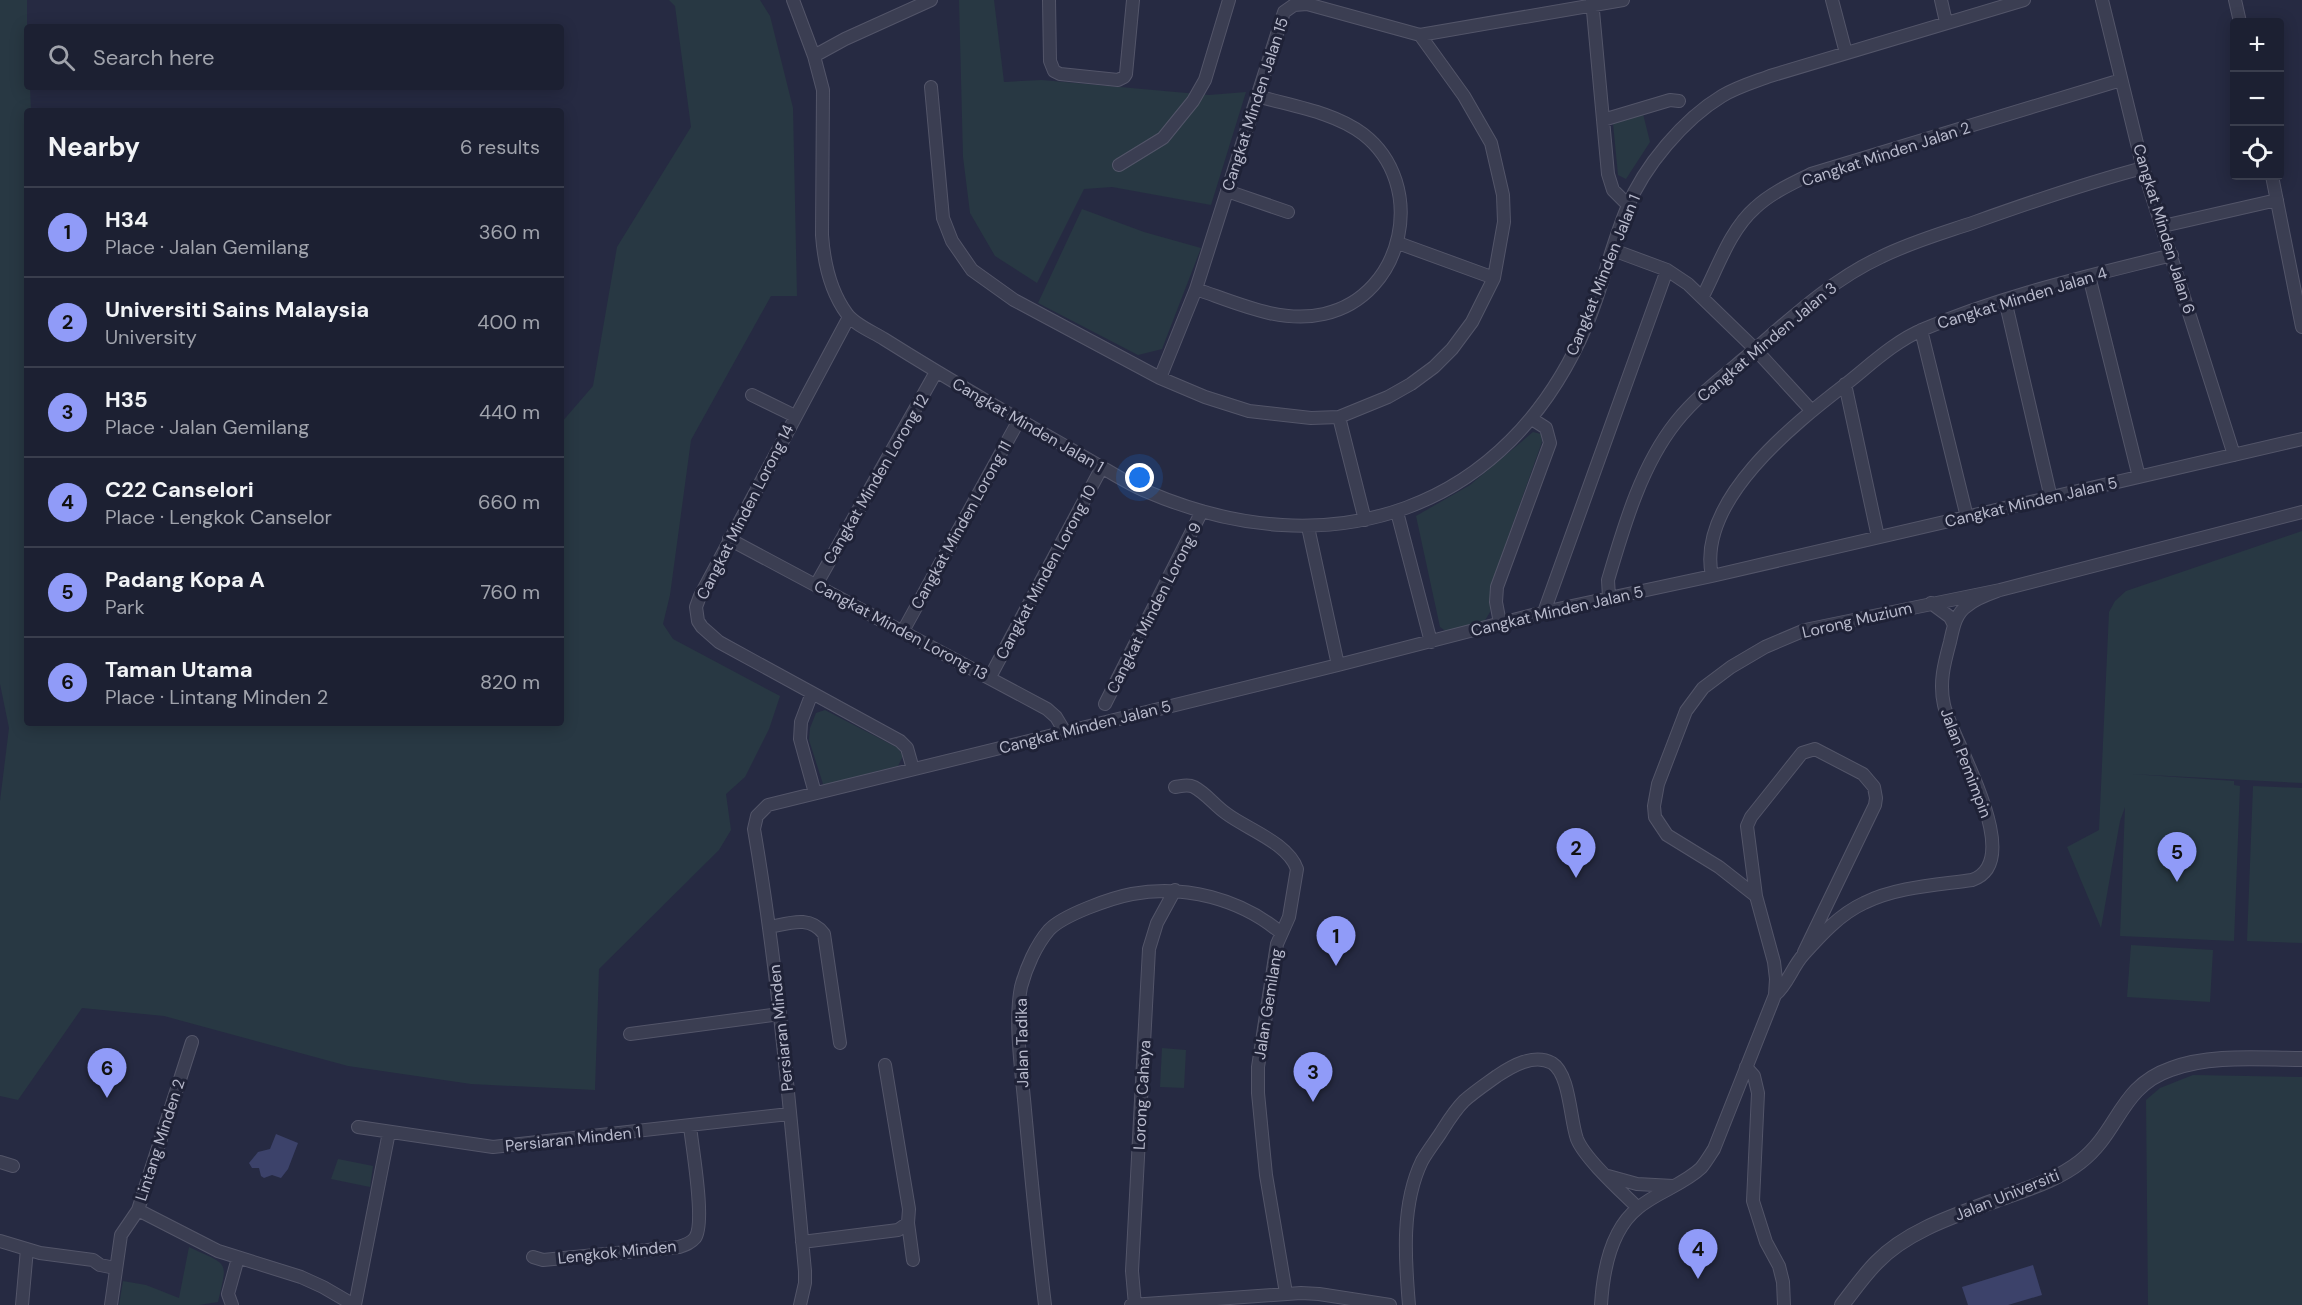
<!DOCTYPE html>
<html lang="en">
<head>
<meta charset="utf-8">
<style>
	body { margin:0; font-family:"DM Sans",sans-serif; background:#292d3e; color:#f1f3f6 }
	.controls { position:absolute; right:18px; top:18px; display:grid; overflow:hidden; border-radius:6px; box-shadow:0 3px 15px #0003 }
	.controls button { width:54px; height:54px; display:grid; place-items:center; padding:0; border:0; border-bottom:2px solid #3a3e4d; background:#1c2032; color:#f1f3f6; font:30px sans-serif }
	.you { position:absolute; left:1140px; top:478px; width:21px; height:21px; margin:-15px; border:4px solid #fff; border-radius:50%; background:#1a73e8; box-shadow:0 0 0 9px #1a73e833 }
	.badge { display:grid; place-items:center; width:39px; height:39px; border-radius:50%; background:#909bf8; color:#111; font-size:20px; font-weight:700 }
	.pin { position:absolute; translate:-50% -50px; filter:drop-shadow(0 2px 3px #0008) }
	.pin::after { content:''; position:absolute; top:32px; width:21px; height:18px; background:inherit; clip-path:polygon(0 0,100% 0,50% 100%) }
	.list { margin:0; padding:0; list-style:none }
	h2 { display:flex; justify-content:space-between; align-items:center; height:78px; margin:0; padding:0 24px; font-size:26px }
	h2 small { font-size:20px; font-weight:400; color:#a0a3ac }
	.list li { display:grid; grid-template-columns:39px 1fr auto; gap:18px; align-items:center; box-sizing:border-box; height:90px; padding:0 24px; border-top:2px solid #3a3e4d }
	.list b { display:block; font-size:22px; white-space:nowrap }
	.list p { margin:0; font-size:20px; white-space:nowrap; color:#a0a3ac }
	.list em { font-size:20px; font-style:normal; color:#a0a3ac }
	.icon { flex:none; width:33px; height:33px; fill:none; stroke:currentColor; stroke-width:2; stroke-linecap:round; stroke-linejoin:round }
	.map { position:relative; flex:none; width:2302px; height:1305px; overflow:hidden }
	.search { position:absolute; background:#1c2032; box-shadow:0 3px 15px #0003; left:24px; top:24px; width:540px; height:66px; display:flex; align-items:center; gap:15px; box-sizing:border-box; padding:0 21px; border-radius:6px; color:#a0a3ac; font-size:22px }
	.panel { position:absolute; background:#1c2032; box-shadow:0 3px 15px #0003; left:24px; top:108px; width:540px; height:618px; border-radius:6px }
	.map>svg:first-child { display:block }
	.green { fill:#283843 }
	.water { fill:#3c426a }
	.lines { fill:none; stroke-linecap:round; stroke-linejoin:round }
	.minor-casing { stroke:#535569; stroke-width:14 }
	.tertiary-casing { stroke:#535569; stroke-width:16 }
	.minor { stroke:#3b3e52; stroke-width:12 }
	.tertiary { stroke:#3b3e52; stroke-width:14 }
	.labels { text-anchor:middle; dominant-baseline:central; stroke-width:6; stroke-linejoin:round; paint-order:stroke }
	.street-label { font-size:16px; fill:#b8bacc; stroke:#1f2237 }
</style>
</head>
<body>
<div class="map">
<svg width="2302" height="1305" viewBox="0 0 2302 1305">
	<rect width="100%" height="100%" fill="#262a42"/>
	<path class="green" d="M 0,0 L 27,0 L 27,87 L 30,87 L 31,111 L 27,111 L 27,723 L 561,723 L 561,423 L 593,386 L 617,247 L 691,127 L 675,6 L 669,0 L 760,0 L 770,16 L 793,108 L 797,296 L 771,296 L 691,440 L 670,595 L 663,624 L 673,639 L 780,696 L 769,729 L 745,777 L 726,794 L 731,830 L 719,850 L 599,969 L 595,1090 L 471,1084 L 348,1066 L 164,1016 L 82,1008 L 18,1100 L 0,1096 L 0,801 L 9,728 L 0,684 Z
		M 959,0 L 994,0 L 1004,82 L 1042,80 L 1209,95 L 1246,92 L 1211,205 L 1112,187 L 1084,189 L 1037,283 L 995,256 L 970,213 L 963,157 Z
		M 1643,114 L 1650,142 L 1626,179 L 1618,175 L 1613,123 Z
		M 1082,209 L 1144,232 L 1201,248 L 1162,349 L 1138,355 L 1038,303 Z
		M 1533,432 L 1541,434 L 1542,442 L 1490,588 L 1490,612 L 1484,622 L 1447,632 L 1440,627 L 1416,516 L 1470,485 Z
		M 2302,531 L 2302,783 L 2131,774 L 2234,781 L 2234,785 L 2240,786 L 2234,941 L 2120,936 L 2125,807 L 2120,821 L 2101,928 L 2067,847 L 2099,830 L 2109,612 L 2115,601 L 2126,591 Z
		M 825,710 L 898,748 L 903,756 L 898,766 L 827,784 L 823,784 L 809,740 L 810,728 L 816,713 Z
		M 2253,786 L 2302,788 L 2302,943 L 2247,941 Z
		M 2131,945 L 2213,950 L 2210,1002 L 2127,997 Z
		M 1162,1048 L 1186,1050 L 1184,1088 L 1160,1087 Z
		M 2193,1075 L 2302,1077 L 2302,1305 L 2148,1305 L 2146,1100 L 2160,1088 Z
		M 338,1159 L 373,1166 L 370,1187 L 331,1179 Z
		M 189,1247 C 229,1266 228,1259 218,1302 L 199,1305 L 119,1305 L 123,1281 L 146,1285 L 179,1298 Z"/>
	<path class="water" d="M 276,1134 L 298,1143 L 288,1169 L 281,1178 L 272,1175 L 264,1178 L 261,1176 L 259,1168 L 252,1168 L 249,1163 L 258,1152 L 270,1149 Z
		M 2033,1265 L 2042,1295 L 2008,1305 L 1968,1305 L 1962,1287 Z"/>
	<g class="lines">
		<defs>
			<path id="minor" d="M 793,0 L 814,56 L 823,90 L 822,235 C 824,263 830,291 847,314 C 855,325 873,332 884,339 C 919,361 954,382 990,403 C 1023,422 1057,441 1091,461 C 1109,471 1128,484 1148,492 C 1330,570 1508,512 1587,324 C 1603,286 1611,246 1627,208 C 1644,166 1684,119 1722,96 C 1737,87 1754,82 1770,76 L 2024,0
				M 1049,0 L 1050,61 L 1054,71 L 1060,74 L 1118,80 L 1124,77 L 1126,74 L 1133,0
				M 1592,0 L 1608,174 L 1613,190 L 1628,205
				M 1832,0 L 1846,53
				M 1941,0 L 1946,22
				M 2102,0 L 2143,168 L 2234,455
				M 2235,0 L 2240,22
				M 1420,35 L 1623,0
				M 814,56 L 845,39 L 931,0
				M 931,87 L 943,218 L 952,241 L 972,270 L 1014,300 L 1160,378 L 1205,397 L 1249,411 L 1311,418 L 1339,417 L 1388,397 L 1411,384 L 1434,367 L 1452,349 L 1472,322 L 1494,278 L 1504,222 L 1503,195 L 1491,143 L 1464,96 L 1420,35 L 1307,4 L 1294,5 L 1284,12 L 1196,289 L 1160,378
				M 1603,120 L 1670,100 L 1679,101
				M 1119,165 L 1163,138 L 1193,101 L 1205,80 L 1229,0
				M 2272,176 L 2302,327
				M 1227,191 L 1288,212
				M 2163,226 L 2277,200
				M 1398,243 L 1494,278
				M 1613,250 L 1667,270 L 1688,284 L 1755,349 L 1811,410
				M 2089,276 L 2139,477
				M 1196,289 C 1237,303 1281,324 1324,314 C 1405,296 1428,184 1363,134 C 1334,112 1292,106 1257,96
				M 1703,296 C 1718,267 1730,230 1755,208 C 1771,193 1791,184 1811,174 L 2121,80
				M 2005,300 L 2051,498
				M 849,317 L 700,596 L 696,607 L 698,621 L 702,627 L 719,642 L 900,741 L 907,748 L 913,769
				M 1921,330 L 1967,517
				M 1845,384 L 1878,537
				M 752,395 L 795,416
				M 1339,417 L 1365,520
				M 1397,512 L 1431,642
				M 1308,527 L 1338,665
				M 729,539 L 1047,709 L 1056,717 L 1065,732
				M 1712,576 C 1696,501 1794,424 1846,384 C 1870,365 1895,341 1924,329 C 2003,295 2089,276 2172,255
				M 816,585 L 936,372
				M 1609,597 L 1608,580 C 1624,526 1641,466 1676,422 C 1696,397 1722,377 1746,357 C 1788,321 1831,280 1881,257 C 1911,242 1943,233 1975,222 C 2031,202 2086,183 2143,168
				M 1931,603 L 1950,617 L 1954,625
				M 1544,612 L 1667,270
				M 1500,623 L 1496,602 L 1497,587 L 1550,443 L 1546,428 L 1532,419
				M 903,631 L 1019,420
				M 990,677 L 1102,467
				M 812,693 L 801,722 L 800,739 L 815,793
				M 1105,704 L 1202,511
				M 1175,787 C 1182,786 1188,784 1194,787 C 1207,794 1215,806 1227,814 C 1247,829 1288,843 1297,869 L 1289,917 L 1277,944 L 1258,1067 L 1258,1093 L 1266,1175 L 1286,1293
				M 1756,896 L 1747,826 L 1751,817 L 1802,753 L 1815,749 L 1863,774 L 1874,787 L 1876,798 L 1875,805 L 1804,952
				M 770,927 C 790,923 810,915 824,934 L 840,1043
				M 1775,995 C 1788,984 1792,967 1804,954 C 1821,935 1840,914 1864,903 C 1896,887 1937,885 1972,880 C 2028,861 1952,741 1944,705 C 1939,683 1944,664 1950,642 C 1953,629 1955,614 1967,606 C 1976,598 1989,594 2000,590 L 2302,512
				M 630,1034 L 780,1014
				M 1746,1067 L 1754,1076 L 1758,1093 L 1753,1201 L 1766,1242 L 1779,1266 L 1783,1282 L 1784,1305
				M 358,1127 L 493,1147 L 789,1114
				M 0,1162 L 13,1166
				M 1608,1176 L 1637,1184 L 1673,1186
				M 138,1210 L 218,1251 L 301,1277 L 323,1287 L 354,1305
				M 908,1223 L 913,1260
				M 0,1241 L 40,1253 L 93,1260 L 100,1265 L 115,1268
				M 802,1242 L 898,1230 L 908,1223 L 909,1209 L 885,1065
				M 533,1257 L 543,1260 L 679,1247 C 685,1245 691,1243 695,1238 C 706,1223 692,1147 690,1126
				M 22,1305 L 27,1249
				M 111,1305 L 121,1235 L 138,1210 L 192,1042
				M 232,1305 L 228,1294 L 238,1258
				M 355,1305 L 389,1132
				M 800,1305 L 805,1283 L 805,1271 C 791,1123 779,975 754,829 L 757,816 L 768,805 L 1338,665 L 1544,612 L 1712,576 L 2302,439
				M 1045,1305 C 1037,1240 1031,1175 1025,1110 C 1022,1074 1014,1023 1021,987 C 1026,968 1036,945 1049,930 C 1063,915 1111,898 1132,894 C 1184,884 1241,899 1281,933
				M 1131,1305 L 1301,1293 L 1319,1294 L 1390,1305
				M 1135,1305 L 1132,1271 L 1149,949 L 1157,923 L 1175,890
				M 1409,1305 C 1405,1259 1401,1204 1422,1161 C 1427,1152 1434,1143 1440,1134 C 1447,1123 1454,1111 1464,1101 C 1474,1092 1486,1084 1497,1076 C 1512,1066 1534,1053 1552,1063 C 1570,1074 1570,1120 1577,1139 C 1585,1159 1622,1192 1638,1208
				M 1601,1305 C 1603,1272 1610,1230 1638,1208 C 1657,1192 1683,1185 1701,1168 C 1706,1162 1710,1155 1714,1149 L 1775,995 L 1776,979 L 1774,962 L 1756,896 L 1719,867 L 1667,835 L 1655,817 L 1654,806 L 1658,784 L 1686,711 L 1703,688 L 1731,667 L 1765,647 L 1805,630 L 2000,590"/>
			<path id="tertiary" d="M 1842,1305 C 1853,1291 1864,1275 1877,1262 C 1909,1229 1960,1214 2002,1198 C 2029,1188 2057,1180 2080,1162 C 2120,1131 2119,1087 2171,1069 C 2211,1054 2259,1059 2302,1059"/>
		</defs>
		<use href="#minor" class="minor-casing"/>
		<use href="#tertiary" class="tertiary-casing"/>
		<use href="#minor" class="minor"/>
		<use href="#tertiary" class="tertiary"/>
	</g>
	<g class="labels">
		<g class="street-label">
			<text transform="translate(1255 104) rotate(-72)">Cangkat Minden Jalan 15</text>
			<text transform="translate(1886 154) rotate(-18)">Cangkat Minden Jalan 2</text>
			<text transform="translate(2164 229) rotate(73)">Cangkat Minden Jalan 6</text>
			<text transform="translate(1603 275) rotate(-68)">Cangkat Minden Jalan 1</text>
			<text transform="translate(2022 298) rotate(-17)">Cangkat Minden Jalan 4</text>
			<text transform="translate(1767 342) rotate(-40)">Cangkat Minden Jalan 3</text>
			<text transform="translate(1028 425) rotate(30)">Cangkat Minden Jalan 1</text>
			<text transform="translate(876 479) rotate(-60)">Cangkat Minden Lorong 12</text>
			<text transform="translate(2031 502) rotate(-13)">Cangkat Minden Jalan 5</text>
			<text transform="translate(745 512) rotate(-63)">Cangkat Minden Lorong 14</text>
			<text transform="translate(961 525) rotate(-61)">Cangkat Minden Lorong 11</text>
			<text transform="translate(1046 572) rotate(-62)">Cangkat Minden Lorong 10</text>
			<text transform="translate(1154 608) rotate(-63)">Cangkat Minden Lorong 9</text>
			<text transform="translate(1557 611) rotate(-13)">Cangkat Minden Jalan 5</text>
			<text transform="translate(1857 620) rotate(-13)">Lorong Muzium</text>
			<text transform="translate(901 630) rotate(28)">Cangkat Minden Lorong 13</text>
			<text transform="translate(1085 727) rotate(-14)">Cangkat Minden Jalan 5</text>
			<text transform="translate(1966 763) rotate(69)">Jalan Pemimpin</text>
			<text transform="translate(1268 1004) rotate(-81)">Jalan Gemilang</text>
			<text transform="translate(781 1028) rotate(-96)">Persiaran Minden</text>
			<text transform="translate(1022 1043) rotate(-91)">Jalan Tadika</text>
			<text transform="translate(1142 1095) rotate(-87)">Lorong Cahaya</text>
			<text transform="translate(573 1139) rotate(-6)">Persiaran Minden 1</text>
			<text transform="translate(160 1140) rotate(-72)">Lintang Minden 2</text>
			<text transform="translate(2007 1195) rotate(-22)">Jalan Universiti</text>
			<text transform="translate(617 1252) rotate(-6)">Lengkok Minden</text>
		</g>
	</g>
</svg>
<div class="controls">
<button>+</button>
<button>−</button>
<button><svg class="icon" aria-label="locate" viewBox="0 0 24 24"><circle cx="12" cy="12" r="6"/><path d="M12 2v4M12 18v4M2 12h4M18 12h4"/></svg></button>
</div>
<div class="you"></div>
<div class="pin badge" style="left:1336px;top:966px">1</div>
<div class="pin badge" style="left:1576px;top:878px">2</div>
<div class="pin badge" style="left:1313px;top:1102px">3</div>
<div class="pin badge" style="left:1698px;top:1279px">4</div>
<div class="pin badge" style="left:2177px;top:882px">5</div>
<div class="pin badge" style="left:107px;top:1098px">6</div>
<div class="search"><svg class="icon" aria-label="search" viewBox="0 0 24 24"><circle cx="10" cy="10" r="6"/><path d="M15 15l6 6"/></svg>Search here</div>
<section class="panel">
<h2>Nearby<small>6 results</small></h2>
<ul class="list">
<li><span class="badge">1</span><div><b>H34</b><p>Place · Jalan Gemilang</p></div><em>360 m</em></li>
<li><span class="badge">2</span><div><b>Universiti Sains Malaysia</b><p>University</p></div><em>400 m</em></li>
<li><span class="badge">3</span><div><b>H35</b><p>Place · Jalan Gemilang</p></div><em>440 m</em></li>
<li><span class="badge">4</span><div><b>C22 Canselori</b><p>Place · Lengkok Canselor</p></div><em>660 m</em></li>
<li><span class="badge">5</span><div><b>Padang Kopa A</b><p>Park</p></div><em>760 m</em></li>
<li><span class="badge">6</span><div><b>Taman Utama</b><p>Place · Lintang Minden 2</p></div><em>820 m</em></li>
</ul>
</section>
</div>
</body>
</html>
